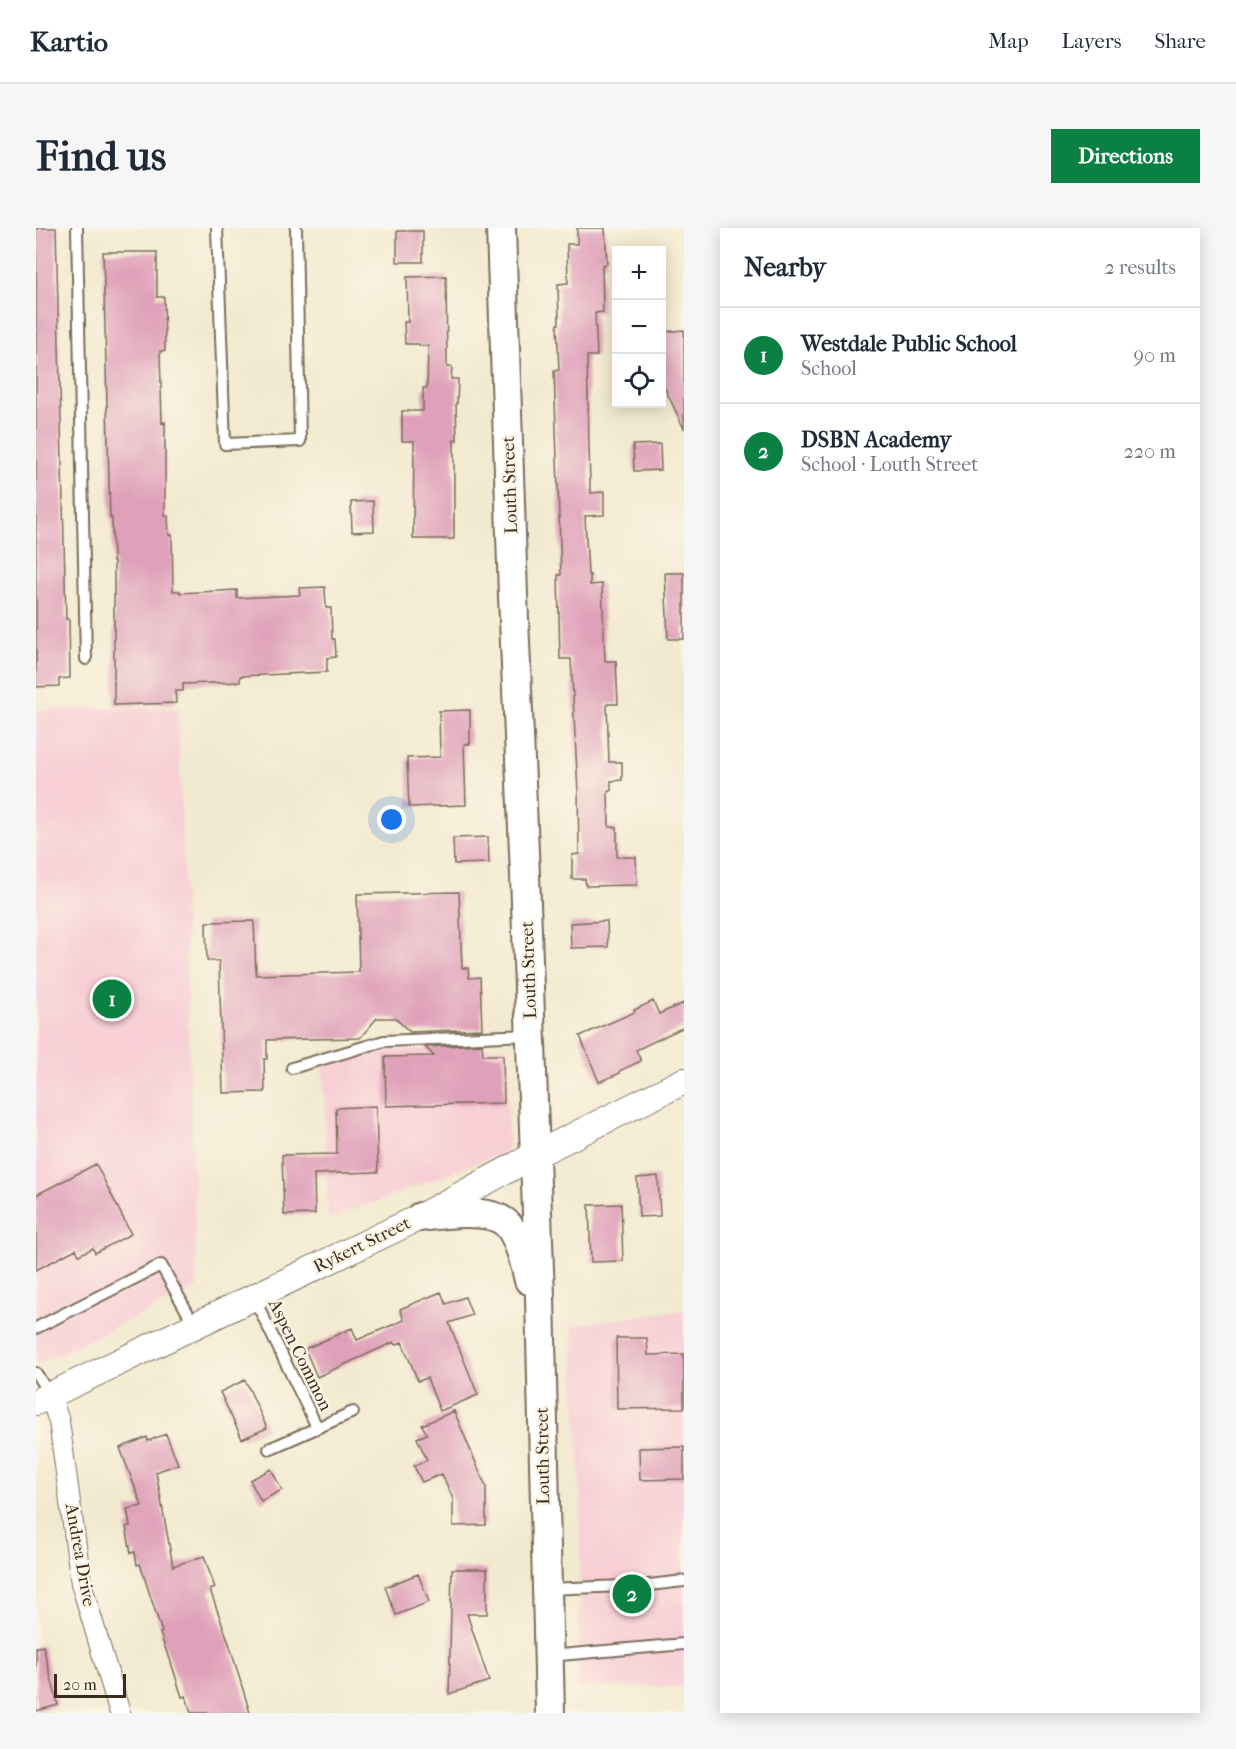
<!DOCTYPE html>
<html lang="en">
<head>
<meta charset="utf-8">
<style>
	body { margin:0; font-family:"IM FELL French Canon",serif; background:#f6f6f7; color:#1f2937 }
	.controls { position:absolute; right:18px; top:18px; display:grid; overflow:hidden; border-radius:0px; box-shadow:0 3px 15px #0003 }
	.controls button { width:54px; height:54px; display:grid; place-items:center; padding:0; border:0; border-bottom:2px solid #e0e1e3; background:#fff; color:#1f2937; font:30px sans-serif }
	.scale { position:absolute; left:18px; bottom:15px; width:72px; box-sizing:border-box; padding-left:6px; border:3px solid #3b2a1e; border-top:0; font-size:16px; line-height:21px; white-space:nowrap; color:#3b2a1e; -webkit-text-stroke:4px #fcf5e5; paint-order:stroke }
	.you { position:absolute; left:356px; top:592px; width:21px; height:21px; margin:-15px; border:4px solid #fff; border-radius:50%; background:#1a73e8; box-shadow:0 0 0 9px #1a73e833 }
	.badge { display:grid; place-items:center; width:39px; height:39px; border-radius:50%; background:#0b8043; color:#fff; font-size:20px; font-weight:700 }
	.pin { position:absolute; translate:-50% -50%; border:3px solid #fff; box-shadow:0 2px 6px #0006 }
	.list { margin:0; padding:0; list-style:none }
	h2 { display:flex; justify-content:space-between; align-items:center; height:78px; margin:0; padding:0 24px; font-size:26px }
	h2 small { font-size:20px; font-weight:400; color:#747a83 }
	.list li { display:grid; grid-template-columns:39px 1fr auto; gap:18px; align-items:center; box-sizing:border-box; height:96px; padding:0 24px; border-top:2px solid #e0e1e3 }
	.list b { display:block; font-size:22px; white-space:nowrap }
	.list p { margin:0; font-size:20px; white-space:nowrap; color:#747a83 }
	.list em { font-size:20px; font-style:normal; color:#747a83 }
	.icon { flex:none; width:33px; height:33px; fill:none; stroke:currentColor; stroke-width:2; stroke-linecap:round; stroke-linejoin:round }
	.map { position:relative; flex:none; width:648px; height:1485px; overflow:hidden; border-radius:0px }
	header { display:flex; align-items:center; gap:36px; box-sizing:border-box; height:84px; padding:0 30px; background:#fff; border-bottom:2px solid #e0e1e3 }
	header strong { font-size:28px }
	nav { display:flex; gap:33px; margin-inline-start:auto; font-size:21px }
	.intro { display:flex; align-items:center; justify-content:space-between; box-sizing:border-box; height:144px; padding:0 36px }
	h1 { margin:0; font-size:42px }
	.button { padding:15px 27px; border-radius:0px; background:#0b8043; color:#fff; font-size:21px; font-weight:700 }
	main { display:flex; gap:36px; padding:0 36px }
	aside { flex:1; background:#fff; border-radius:0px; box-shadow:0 3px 15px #0003 }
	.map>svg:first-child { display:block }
	.built { fill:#f7cfd5 }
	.building { fill:#dfa0b9 }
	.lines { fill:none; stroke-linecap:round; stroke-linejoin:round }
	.service-casing { stroke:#7b6d5c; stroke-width:14 }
	.minor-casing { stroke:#7b6d5c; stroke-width:22 }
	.tertiary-casing { stroke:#7b6d5c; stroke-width:28 }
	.secondary-casing { stroke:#7b6d5c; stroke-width:32 }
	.service { stroke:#fff; stroke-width:10 }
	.minor { stroke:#fff; stroke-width:20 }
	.tertiary { stroke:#fff; stroke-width:26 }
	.secondary { stroke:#fff; stroke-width:28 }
	.labels { text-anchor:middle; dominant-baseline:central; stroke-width:5; stroke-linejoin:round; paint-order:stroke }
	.street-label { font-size:18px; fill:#3b2a1e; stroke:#fcf5e5 }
</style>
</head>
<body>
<header>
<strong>Kartio</strong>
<nav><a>Map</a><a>Layers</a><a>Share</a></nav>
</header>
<div class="intro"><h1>Find us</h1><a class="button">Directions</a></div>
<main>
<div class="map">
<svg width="648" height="1485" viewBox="0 0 648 1485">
	<rect width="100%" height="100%" fill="#fcf5e5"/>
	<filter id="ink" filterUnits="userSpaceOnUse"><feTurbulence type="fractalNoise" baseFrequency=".0167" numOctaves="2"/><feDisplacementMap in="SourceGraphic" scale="12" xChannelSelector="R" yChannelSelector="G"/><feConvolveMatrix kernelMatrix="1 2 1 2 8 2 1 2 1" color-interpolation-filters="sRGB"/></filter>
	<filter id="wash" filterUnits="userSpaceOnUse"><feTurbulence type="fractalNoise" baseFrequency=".008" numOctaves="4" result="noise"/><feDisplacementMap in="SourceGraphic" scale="24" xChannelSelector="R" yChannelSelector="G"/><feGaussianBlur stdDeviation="1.35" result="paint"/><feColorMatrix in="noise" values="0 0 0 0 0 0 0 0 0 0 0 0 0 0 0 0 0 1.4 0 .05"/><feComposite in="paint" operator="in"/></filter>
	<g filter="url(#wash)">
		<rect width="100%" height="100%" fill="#f2ead0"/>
		<path class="built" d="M 142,479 L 161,1060 L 0,1137 L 0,482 Z
			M 471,819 L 472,923 L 292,992 L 287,825 Z
			M 648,1082 L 648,1459 L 541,1459 L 545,1273 L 536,1097 Z"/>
		<g id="blocks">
			<path class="building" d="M 0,0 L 20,0 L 30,391 L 33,391 L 34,450 L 23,451 L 23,458 L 0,459 Z
				M 541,0 L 569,0 L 571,36 L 566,37 L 567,84 L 559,85 L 561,128 L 551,128 L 554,261 L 555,261 L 555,265 L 568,264 L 568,287 L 549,288 L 552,347 L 554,347 L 554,357 L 566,356 L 569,433 L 580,433 L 582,476 L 571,476 L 573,534 L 586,534 L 586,552 L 575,553 L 575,563 L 572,563 L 573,599 L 581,599 L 581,629 L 600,629 L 601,657 L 550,658 L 549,651 L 536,651 L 536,627 L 543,626 L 542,564 L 535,431 L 524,431 L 522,347 L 525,347 L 518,143 L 523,142 L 521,96 L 523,96 L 522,56 L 532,55 L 531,16 L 541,16 Z
				M 361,3 L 387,3 L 387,34 L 361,34 Z
				M 67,24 L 121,24 L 121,69 L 128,69 L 129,123 L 124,123 L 126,195 L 129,194 L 129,288 L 132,288 L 133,307 L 136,307 L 137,363 L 144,363 L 144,365 L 201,362 L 201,370 L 264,367 L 263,360 L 289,359 L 290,380 L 295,380 L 296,411 L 299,411 L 300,429 L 291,430 L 291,444 L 204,448 L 204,454 L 147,456 L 147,463 L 139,463 L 140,475 L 78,477 L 78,334 L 77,334 L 76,290 L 74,290 Z
				M 410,48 L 411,139 L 416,139 L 415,151 L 422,151 L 421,175 L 420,175 L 421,212 L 418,212 L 418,311 L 377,311 L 378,213 L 366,213 L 366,183 L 387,183 L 387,160 L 391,160 L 392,118 L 383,118 L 383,116 L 369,116 L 368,94 L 372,94 L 371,49 Z
				M 648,102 L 648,201 L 626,154 L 626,104 Z
				M 624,216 L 625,242 L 598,243 L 597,217 Z
				M 337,273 L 338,303 L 316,304 L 315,274 Z
				M 629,345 L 648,345 L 648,411 L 632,411 Z
				M 434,482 L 434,516 L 428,516 L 430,577 L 373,579 L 371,530 L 404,529 L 403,483 Z
				M 452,609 L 453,635 L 418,636 L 417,610 Z
				M 423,664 L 426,740 L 432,740 L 433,750 L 444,749 L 446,801 L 374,804 L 359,790 L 341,790 L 324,810 L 231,812 L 231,831 L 228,831 L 229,864 L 187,865 L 183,733 L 171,733 L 170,694 L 218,693 L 220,747 L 323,744 L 321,666 Z
				M 571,693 L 572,719 L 535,720 L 534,695 Z
				M 617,773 L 623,786 L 648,775 L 648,799 L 600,822 L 605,833 L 583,843 L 584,845 L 563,854 L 544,808 L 599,784 L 598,782 Z
				M 446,816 L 447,827 L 467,827 L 468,875 L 350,878 L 349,829 L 398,828 L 389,819 Z
				M 340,878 L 342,944 L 278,946 L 279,986 L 248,987 L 246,927 L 301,926 L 300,880 Z
				M 60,936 L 95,1006 L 59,1025 L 57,1020 L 43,1027 L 40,1021 L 0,1042 L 0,967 Z
				M 622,948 L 624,988 L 603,989 L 601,950 Z
				M 585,976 L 587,1033 L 555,1034 L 553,977 Z
				M 405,1064 L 410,1076 L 429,1069 L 436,1087 L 413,1095 L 442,1167 L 404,1183 L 391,1150 L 382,1153 L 366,1114 L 359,1117 L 358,1114 L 281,1149 L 269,1121 L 316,1100 L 321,1112 L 368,1092 L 364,1081 Z
				M 580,1110 L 611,1110 L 612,1127 L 648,1126 L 648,1180 L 581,1181 Z
				M 209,1152 L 231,1200 L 206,1211 L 184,1164 Z
				M 418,1183 L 450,1259 L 450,1297 L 417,1298 L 417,1271 L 406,1246 L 386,1254 L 378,1238 L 391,1232 L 381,1210 L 391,1206 L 386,1197 Z
				M 130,1206 L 142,1236 L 120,1244 L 137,1338 L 168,1328 L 179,1360 L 174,1362 L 193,1415 L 214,1485 L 155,1485 L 150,1468 L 146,1469 L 133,1428 L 132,1428 L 124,1405 L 126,1404 L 104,1336 L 101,1337 L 99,1324 L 95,1325 L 90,1299 L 94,1298 L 91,1281 L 106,1278 L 84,1220 L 111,1209 L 112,1213 Z
				M 648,1219 L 648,1251 L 604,1252 L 603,1220 Z
				M 235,1241 L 246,1262 L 225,1273 L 214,1252 Z
				M 416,1341 L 451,1341 L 451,1386 L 431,1386 L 453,1453 L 413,1466 Z
				M 382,1346 L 393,1374 L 360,1387 L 349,1359 Z
				M 7,1418 L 22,1477 L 0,1483 L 0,1419 Z"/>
		</g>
	</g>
	<g filter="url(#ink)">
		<use href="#blocks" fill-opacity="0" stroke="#7b6d5c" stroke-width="1.5"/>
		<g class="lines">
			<defs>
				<path id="service" d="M 41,0 L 50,431
					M 181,0 L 189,216 L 264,213 L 260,0
					M 256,840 L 348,813 L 495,807
					M 218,1070 L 281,1199
					M 0,1100 L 125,1037 L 159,1098
					M 0,1145 L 14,1168
					M 233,1221 L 317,1184
					M 511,1361 L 613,1357 L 648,1353
					M 513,1428 L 648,1416"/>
				<path id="minor" d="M 14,1168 L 23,1193 L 45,1355 L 84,1485"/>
				<path id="tertiary" d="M 0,1174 L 384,989 L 499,927 L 648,853"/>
				<path id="secondary" d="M 465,0 L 477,368 L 489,647 L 504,1069 L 514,1485
					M 384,989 C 405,986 454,979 471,996 C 483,1008 489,1036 493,1052"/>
			</defs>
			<use href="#service" class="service-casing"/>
			<use href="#minor" class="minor-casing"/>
			<use href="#tertiary" class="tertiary-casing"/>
			<use href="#secondary" class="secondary-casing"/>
			<use href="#service" class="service"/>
			<use href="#minor" class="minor"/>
			<use href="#tertiary" class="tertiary"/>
			<use href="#secondary" class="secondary"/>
		</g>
	</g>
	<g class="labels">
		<g class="street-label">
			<text transform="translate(474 257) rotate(-92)">Louth Street</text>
			<text transform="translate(493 742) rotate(-92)">Louth Street</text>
			<text transform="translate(326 1017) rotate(-26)">Rykert Street</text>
			<text transform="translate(264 1127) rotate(64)">Aspen Common</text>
			<text transform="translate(507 1228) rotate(-91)">Louth Street</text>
			<text transform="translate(44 1327) rotate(80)">Andrea Drive</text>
		</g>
	</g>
</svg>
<div class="controls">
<button>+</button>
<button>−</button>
<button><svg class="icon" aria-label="locate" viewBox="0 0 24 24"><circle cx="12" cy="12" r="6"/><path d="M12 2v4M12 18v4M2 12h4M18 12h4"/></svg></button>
</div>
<div class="scale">20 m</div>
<div class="you"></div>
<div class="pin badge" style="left:76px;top:771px">1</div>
<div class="pin badge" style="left:596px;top:1366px">2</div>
</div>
<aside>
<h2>Nearby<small>2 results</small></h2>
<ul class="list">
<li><span class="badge">1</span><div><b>Westdale Public School</b><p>School</p></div><em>90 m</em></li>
<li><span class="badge">2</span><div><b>DSBN Academy</b><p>School · Louth Street</p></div><em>220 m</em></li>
</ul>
</aside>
</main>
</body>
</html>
